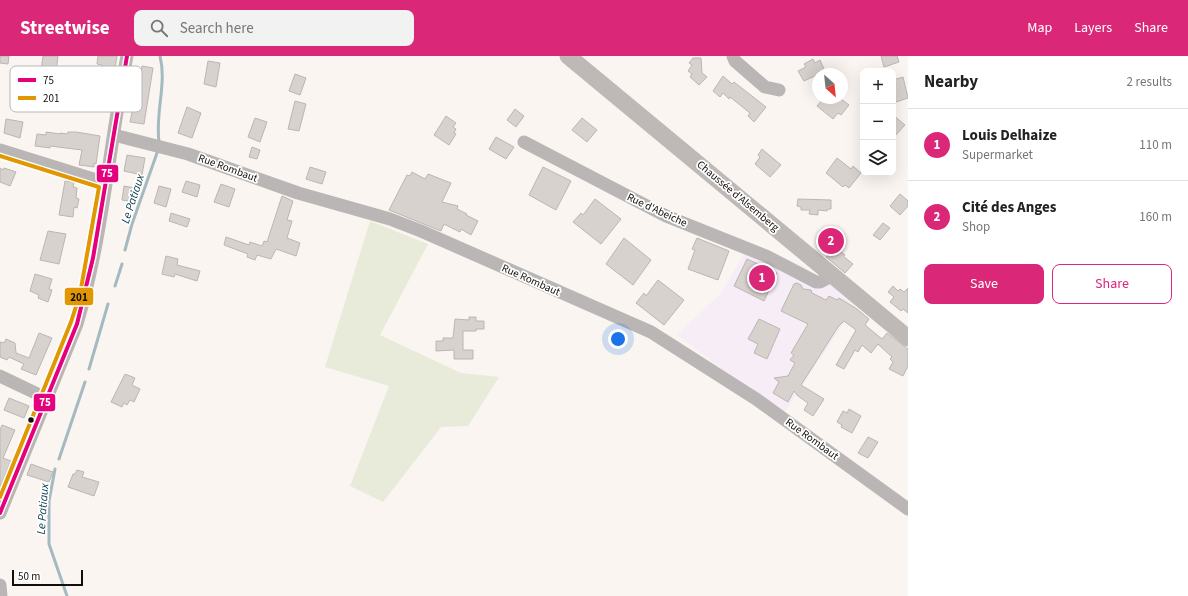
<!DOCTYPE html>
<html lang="en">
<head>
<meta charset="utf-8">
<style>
	body { margin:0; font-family:"Source Sans 3",sans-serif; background:#f2f2f2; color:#222 }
	.controls { position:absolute; right:12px; top:12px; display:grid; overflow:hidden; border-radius:8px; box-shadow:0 4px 16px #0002 }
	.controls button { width:36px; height:36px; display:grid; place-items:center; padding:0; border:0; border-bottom:1px solid #e0e0e0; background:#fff; color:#222; font:20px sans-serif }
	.compass { position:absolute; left:812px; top:12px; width:36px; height:36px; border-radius:50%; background:#fff; box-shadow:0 4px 16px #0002; rotate:153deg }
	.scale { position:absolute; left:12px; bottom:10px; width:71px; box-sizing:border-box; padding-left:4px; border:2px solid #140e0a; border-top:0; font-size:11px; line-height:14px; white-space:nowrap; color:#140e0a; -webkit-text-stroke:3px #fff; paint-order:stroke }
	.you { position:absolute; left:618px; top:283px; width:14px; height:14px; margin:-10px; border:3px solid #fff; border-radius:50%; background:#1a73e8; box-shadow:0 0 0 6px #1a73e833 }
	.badge { display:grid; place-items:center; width:26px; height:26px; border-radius:50%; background:#db2777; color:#fff; font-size:13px; font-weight:700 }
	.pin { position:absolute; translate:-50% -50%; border:2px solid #fff; box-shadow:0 1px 4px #0006 }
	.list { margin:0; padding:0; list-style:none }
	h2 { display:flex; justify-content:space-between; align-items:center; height:52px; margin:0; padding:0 16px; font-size:17px }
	h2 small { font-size:13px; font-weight:400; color:#767676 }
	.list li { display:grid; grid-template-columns:26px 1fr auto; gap:12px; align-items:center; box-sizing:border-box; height:72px; padding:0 16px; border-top:1px solid #e0e0e0 }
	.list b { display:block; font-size:15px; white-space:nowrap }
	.list p { margin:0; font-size:13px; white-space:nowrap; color:#767676 }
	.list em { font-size:13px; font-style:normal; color:#767676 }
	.actions { display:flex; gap:8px; padding:12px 16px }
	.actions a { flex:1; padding:9px 0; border:1px solid #db2777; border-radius:8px; text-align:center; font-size:14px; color:#db2777 }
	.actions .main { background:#db2777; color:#fff }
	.icon { flex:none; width:22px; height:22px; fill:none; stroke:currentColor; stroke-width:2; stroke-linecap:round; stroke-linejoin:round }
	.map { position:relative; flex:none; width:908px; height:540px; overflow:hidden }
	header { display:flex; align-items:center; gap:24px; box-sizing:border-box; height:56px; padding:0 20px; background:#db2777; color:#fff }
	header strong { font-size:19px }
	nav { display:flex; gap:22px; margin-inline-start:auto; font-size:14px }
	.search { width:280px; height:36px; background:#f2f2f2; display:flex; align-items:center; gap:10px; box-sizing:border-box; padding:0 14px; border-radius:8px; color:#767676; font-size:15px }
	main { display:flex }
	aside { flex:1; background:#fff }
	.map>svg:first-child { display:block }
	.industrial { fill:#f6edf7 }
	.green { fill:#e8ebd9 }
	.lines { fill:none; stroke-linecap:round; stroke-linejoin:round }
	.stream { stroke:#a4bac0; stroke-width:3 }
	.building { fill:#d8d2cf; stroke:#bcb6b2 }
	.minor { stroke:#b9b6b5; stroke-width:13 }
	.major { stroke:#beb9b6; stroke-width:17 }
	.bus-1-casing { stroke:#fff; stroke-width:7 }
	.bus-2-casing { stroke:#fff; stroke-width:7 }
	.bus-1 { stroke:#e5007d; stroke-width:4 }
	.bus-2 { stroke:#e09701; stroke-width:4 }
	.bus-dot { fill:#140e0a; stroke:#fff; stroke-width:1.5 }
	.labels { text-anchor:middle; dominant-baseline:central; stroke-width:3.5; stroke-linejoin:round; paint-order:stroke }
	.street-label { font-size:11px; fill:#140e0a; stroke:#fff }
	.water-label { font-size:12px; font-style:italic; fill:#0f404f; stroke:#fff }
	.key { fill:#fff; stroke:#b8b7b6; stroke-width:1 }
	.key-label { font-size:11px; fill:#140e0a }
	.line-badge { stroke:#fff; stroke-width:1.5 }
	.badge-label { font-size:11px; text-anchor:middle; font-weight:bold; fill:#fff }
	.pale-badge-label { font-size:11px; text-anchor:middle; font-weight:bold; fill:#111 }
</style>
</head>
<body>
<header>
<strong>Streetwise</strong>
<div class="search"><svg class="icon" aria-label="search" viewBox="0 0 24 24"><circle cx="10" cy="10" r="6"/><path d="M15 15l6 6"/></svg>Search here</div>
<nav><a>Map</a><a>Layers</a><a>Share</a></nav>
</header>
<main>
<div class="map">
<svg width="908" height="540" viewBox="0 0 908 540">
	<rect width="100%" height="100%" fill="#faf5f0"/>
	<path class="industrial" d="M 751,187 L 801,209 L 858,246 L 783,359 L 677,279 L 720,238 Z"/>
	<path class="green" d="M 370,165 L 428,188 L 380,279 L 461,317 L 499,321 L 468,370 L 441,371 L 383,446 L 350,430 L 389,330 L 325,311 Z"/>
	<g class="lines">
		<path class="stream" d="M 159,86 C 155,57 167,28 160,0
			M 125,194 L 132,168 L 157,97
			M 115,230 L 122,208
			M 89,313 L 108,248
			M 59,403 L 85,326
			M 55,413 L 49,445 L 49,488 L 67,540"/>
	</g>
	<path class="building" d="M 0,0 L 9,0 L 8,8 L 0,7 Z
		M 43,0 L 58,0 L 55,25 L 40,23 Z
		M 98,0 L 117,0 L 115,12 L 112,11 L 109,29 L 98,28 L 102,9 L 97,8 Z
		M 881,0 L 897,0 L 899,6 L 884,11 Z
		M 693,2 L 701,2 L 702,17 L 707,21 L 699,29 L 690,21 L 692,18 L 688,15 L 692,9 L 689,7 Z
		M 813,3 L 815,7 L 820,4 L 825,15 L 804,25 L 798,15 L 806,11 L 804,8 Z
		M 208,5 L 220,7 L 216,31 L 204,28 Z
		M 142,10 L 153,12 L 144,68 L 130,66 Z
		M 295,18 L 306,22 L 300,39 L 289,35 Z
		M 723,20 L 732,28 L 734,26 L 766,51 L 754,66 L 748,60 L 750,57 L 730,41 L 729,43 L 723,37 L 720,41 L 713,35 Z
		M 903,21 L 908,42 L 896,46 L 893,38 L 893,24 Z
		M 824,42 L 840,42 L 849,49 L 841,59 L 838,57 L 833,63 L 817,50 Z
		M 295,45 L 306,48 L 299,75 L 288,73 Z
		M 187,51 L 201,57 L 192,82 L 178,77 Z
		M 515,53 L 524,60 L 516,71 L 507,64 Z
		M 893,59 L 905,69 L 893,82 Z
		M 446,60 L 456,67 L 453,71 L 456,73 L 454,77 L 456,78 L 449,89 L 434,79 Z
		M 255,62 L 267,66 L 260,86 L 248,81 Z
		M 582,62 L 597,74 L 587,86 L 572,74 Z
		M 6,63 L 23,66 L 20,82 L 4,77 Z
		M 46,76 L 60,78 L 60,77 L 67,78 L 68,76 L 76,76 L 100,80 L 96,108 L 94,107 L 94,111 L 79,109 L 82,94 L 50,90 L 50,92 L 35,90 L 37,78 L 46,79 Z
		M 496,81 L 514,91 L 506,103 L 489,93 Z
		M 252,91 L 260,94 L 257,103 L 249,101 Z
		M 762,93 L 781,109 L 770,121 L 755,108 L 760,101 L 758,99 Z
		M 127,99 L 145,102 L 142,119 L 124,115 Z
		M 837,102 L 851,113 L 853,110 L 861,117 L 849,132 L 845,129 L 843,131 L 826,117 Z
		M 310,111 L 326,116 L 322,128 L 306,123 Z
		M 543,111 L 571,125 L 556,154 L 529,139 Z
		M 0,112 L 3,114 L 4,112 L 16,116 L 10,130 L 0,126 Z
		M 412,116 L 425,123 L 428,118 L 451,127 L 442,146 L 458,150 L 457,153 L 467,158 L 466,159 L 478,165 L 471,179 L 461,173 L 460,176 L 444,168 L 441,175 L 389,154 L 407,119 L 410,120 Z
		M 65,125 L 74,126 L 73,131 L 77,132 L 76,142 L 79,143 L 77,152 L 74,151 L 73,161 L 59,159 Z
		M 186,125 L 200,129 L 197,141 L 182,136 Z
		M 221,128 L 235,133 L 229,151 L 214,146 Z
		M 124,130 L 135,132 L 133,146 L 122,144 Z
		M 159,130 L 171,133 L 166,151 L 154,147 Z
		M 900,138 L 908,145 L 908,150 L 900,159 L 890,150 Z
		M 282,140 L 293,145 L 287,164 L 292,165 L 287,182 L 300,187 L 296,200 L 276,193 L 271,203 L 257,199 L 255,204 L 247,201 L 248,198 L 224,189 L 226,181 L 249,189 L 250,186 L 262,190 L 264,185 L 267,186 Z
		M 595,143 L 621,163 L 601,188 L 573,166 L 581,157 L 583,159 Z
		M 798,143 L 831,144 L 831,153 L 828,153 L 827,155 L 818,154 L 818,159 L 809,158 L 810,154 L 801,154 L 801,151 L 797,150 Z
		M 171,157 L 190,163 L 187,171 L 169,165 Z
		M 883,167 L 890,172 L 880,184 L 873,179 Z
		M 832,171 L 845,181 L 838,188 L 844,192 L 841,196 L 845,199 L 843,200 L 853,208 L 845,217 L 826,201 L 831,196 L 820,186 Z
		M 48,175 L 66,178 L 59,208 L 40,204 Z
		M 624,182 L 651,204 L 633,229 L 606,208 Z
		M 697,182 L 729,195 L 718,224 L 688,213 L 695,194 L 692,193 Z
		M 166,200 L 178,203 L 177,209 L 200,215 L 197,225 L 175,218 L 174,221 L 162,218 Z
		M 747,203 L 777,217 L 764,245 L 734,230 Z
		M 35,218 L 52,223 L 49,233 L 52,234 L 48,246 L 38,242 L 39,239 L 30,235 Z
		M 658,224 L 684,244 L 664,269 L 636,247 L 644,237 L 646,240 Z
		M 797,227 L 801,229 L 803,233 L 811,234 L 812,237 L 826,244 L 829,240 L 837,244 L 839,242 L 857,253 L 869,263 L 865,269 L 882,283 L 887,277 L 908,293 L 908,310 L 903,320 L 889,313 L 893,306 L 890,303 L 892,301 L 878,288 L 871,297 L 862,289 L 858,296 L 855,294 L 844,313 L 836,309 L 856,274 L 844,265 L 838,271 L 801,329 L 824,343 L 813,360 L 804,354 L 808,347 L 798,340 L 794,335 L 788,346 L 773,337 L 779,326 L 774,322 L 788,320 L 795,307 L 790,304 L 794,299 L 791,297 L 808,268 L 781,255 L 794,228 Z
		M 893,230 L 898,235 L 900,233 L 904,236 L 908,232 L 908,257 L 903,253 L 901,255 L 890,246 L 894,241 L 888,236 Z
		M 469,261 L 476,261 L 476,265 L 484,265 L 484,273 L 476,273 L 476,275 L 463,275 L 463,294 L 473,294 L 473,303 L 454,303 L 454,294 L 436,295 L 436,285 L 443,285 L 443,282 L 453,282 L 455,263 L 469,264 Z
		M 759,263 L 780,273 L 767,303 L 754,297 L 758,288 L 748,283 Z
		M 39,277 L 52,282 L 36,319 L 21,313 L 24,308 L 9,301 L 7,304 L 0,301 L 0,286 L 4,287 L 6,283 L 15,287 L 16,297 L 29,302 Z
		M 125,318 L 135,322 L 132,329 L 140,333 L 134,346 L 130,344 L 127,349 L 124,347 L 122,351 L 111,346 Z
		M 9,342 L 29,350 L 24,362 L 4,354 Z
		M 849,353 L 861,360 L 852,377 L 841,371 L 842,369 L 837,366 L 843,355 L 847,357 Z
		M 2,369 L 15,374 L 3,402 L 11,405 L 0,431 L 0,374 Z
		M 868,381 L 878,386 L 868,402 L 858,397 Z
		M 31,408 L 53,416 L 49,426 L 27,419 Z
		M 77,414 L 84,416 L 82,421 L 99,426 L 94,440 L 68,431 L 73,418 L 75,418 Z"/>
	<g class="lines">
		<path class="minor" d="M 733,0 L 735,5 L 765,31 L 779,34
			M 114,79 L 188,98 L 298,137 L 390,163 L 421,175 L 651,276 L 756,343 L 908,453
			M 524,86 L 666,160 L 766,200 L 816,226 L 820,226 L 834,219
			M 0,94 L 106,127
			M 0,320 L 46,342
			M 0,457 L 77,268 C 103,181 109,89 127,0
			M 0,529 L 1,540"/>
		<path class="major" d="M 568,0 L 908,282"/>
		<defs>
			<path id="bus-1" d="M 0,457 L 77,268 L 93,202 L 127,0"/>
			<path id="bus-2" d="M 0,100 L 99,131 L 80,238 L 71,266 L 0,441"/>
		</defs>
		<use href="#bus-1" class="bus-1-casing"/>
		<use href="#bus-2" class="bus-2-casing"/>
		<use href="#bus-1" class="bus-1"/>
		<use href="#bus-2" class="bus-2"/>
	</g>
	<circle class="bus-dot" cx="31" cy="364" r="3.5"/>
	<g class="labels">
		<g class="street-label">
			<text transform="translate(228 112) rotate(20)">Rue Rombaut</text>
			<text transform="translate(738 140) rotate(40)">Chaussée d'Alsemberg</text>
			<text transform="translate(657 154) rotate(25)">Rue d'Abeiche</text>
			<text transform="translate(531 224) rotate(24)">Rue Rombaut</text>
			<text transform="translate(812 383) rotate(36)">Rue Rombaut</text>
		</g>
		<g class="water-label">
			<text transform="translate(133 143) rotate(-72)">Le Patiaux</text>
			<text transform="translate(43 453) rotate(-86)">Le Patiaux</text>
		</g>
	</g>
	<rect x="10" y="10" width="132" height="46" rx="6" class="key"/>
	<rect x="18" y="22" width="18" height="4" fill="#e5007d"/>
	<rect x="18" y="40" width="18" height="4" fill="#e09701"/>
	<g class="key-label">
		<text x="43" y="28">75</text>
		<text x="43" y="46">201</text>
	</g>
	<g class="line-badge">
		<rect x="96" y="108" width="23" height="19" rx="4" fill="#e5007d"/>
		<rect x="64" y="231" width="30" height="19" rx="4" fill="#e09701"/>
		<rect x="33" y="337" width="23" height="19" rx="4" fill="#e5007d"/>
	</g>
	<g class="badge-label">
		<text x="107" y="121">75</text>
		<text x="45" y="350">75</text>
	</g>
	<g class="pale-badge-label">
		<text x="79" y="245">201</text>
	</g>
</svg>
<div class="controls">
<button>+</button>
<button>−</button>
<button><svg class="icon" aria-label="layers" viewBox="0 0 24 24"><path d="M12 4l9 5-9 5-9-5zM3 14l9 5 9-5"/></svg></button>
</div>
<svg class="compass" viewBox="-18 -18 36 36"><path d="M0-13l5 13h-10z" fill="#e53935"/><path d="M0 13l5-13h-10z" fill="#767676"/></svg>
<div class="scale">50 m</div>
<div class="you"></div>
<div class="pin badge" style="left:762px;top:222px">1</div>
<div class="pin badge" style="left:831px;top:185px">2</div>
</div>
<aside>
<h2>Nearby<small>2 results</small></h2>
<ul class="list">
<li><span class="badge">1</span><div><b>Louis Delhaize</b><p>Supermarket</p></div><em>110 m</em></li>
<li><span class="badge">2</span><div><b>Cité des Anges</b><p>Shop</p></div><em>160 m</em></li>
</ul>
<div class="actions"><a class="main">Save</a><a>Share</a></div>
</aside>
</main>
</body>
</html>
